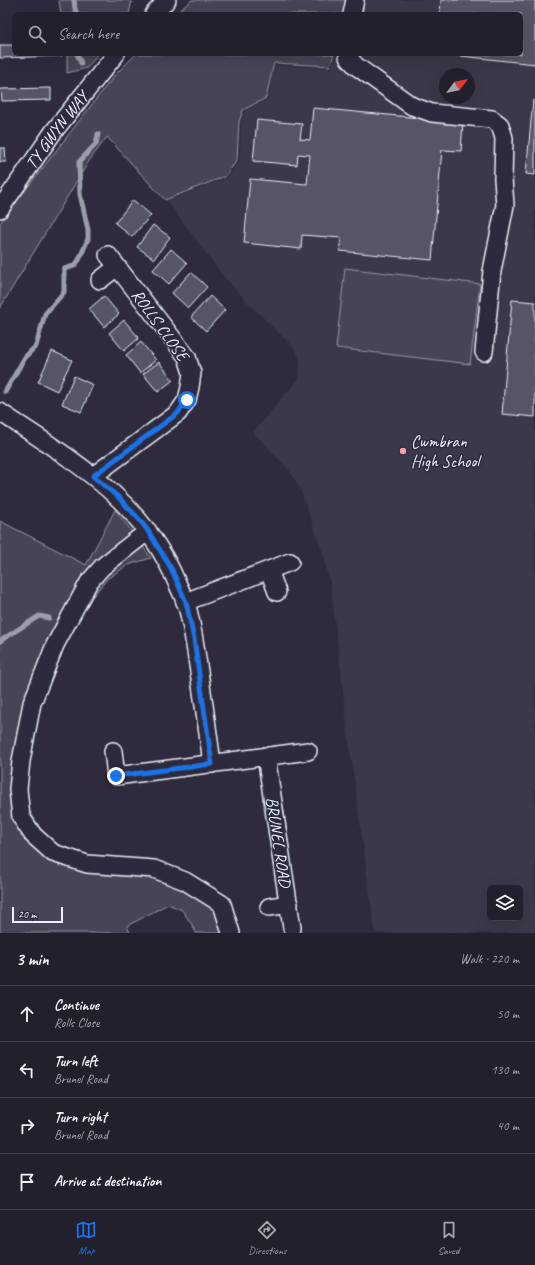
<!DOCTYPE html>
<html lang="en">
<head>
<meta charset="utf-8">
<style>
	body { margin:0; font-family:Caveat,sans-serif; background:#2b2836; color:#f1f3f6 }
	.controls { position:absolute; right:12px; bottom:12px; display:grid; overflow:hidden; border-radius:6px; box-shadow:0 4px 16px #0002 }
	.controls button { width:36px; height:36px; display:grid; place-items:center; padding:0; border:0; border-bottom:1px solid #403e4a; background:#23202e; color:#f1f3f6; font:20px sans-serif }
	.compass { position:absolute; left:439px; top:68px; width:36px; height:36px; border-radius:50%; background:#23202e; box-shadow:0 4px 16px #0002; rotate:58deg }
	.scale { position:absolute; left:12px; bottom:10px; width:51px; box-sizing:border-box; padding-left:4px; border:2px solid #e8f1f8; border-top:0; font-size:11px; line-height:14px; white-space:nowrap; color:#e8f1f8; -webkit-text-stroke:3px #2f2a3d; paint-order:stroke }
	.stop { position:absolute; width:12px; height:12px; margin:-9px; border:3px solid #1a73e8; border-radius:50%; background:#fff }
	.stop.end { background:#1a73e8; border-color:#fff; box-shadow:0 1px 4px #0008 }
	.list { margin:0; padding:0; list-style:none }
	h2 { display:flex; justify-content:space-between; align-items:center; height:52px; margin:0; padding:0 16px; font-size:17px }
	h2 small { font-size:13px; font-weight:400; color:#a3a3aa }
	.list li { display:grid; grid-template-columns:26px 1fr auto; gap:12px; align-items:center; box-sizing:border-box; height:56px; padding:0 16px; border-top:1px solid #403e4a }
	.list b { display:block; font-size:15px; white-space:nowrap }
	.list p { margin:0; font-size:13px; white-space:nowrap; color:#a3a3aa }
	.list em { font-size:13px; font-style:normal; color:#a3a3aa }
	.icon { flex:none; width:22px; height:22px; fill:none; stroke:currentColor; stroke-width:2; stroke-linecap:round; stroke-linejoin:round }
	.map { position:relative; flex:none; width:535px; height:933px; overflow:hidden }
	.search { position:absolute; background:#23202e; box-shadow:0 4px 16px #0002; left:12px; right:12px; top:12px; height:44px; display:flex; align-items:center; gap:10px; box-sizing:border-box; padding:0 14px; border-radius:6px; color:#a3a3aa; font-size:15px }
	.sheet { height:276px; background:#23202e }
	nav { display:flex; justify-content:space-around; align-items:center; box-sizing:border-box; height:56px; border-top:1px solid #403e4a; background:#23202e; font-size:11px; color:#a3a3aa }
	nav a { display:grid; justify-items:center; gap:2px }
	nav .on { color:#1a73e8 }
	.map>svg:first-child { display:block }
	.built { fill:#3b3749; fill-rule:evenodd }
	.green { fill:#464455; stroke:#979aa6 }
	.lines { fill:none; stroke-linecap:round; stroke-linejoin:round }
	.stream { stroke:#9c9fab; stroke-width:5 }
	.building { fill:#575565; stroke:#e8f1f8 }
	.minor-casing { stroke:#e8f1f8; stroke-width:20 }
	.minor { stroke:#2f2a3d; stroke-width:17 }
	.route { stroke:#1a73e8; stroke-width:5 }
	.poi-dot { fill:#ff9aa2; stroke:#2f2a3d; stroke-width:1.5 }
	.labels { text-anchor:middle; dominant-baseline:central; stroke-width:3; stroke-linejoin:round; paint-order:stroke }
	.street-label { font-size:17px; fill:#e8f1f8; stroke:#2f2a3d }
	.poi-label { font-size:17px; fill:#e8f1f8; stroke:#2f2a3d; text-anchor:start }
</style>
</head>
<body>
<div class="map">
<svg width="535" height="933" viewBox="0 0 535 933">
	<rect width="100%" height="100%" fill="#2f2a3d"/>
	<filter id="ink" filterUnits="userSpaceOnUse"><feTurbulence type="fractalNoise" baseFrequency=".025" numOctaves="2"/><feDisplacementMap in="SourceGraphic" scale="8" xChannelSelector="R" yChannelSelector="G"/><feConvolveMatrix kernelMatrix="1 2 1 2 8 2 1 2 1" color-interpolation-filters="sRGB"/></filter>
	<g filter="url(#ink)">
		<path class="built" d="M 350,0 L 535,0 L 535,933 L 375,933 L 348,735 L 331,588 L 324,557 L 300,489 L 289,470 L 253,432 L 299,378 L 300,358 L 293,347 L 248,303 L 219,271 L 167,201 L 228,177 L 239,161 L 241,122 L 244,111 L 267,99 L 275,65 L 331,68 L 336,54 L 521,54 L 521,14 L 347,14 ZM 445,74 L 469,74 L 469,98 L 445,98 ZM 490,888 L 520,888 L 520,918 L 490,918 Z"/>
		<path class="green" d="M 59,0 L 132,0 L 129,14 L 61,14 Z
			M 192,0 L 348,0 L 346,14 L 175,14 Z
			M 67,54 L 98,54 L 87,68 L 67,73 Z
			M 136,54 L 334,54 L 330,66 L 274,63 L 266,98 L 243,110 L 239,122 L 237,160 L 226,176 L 165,200 L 107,137 L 89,161 L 0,308 L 0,223 L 114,76 Z
			M 345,268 L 480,284 L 470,364 L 336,348 Z
			M 115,510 L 131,530 L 151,558 L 128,565 L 108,578 L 92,597 L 58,655 L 37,709 L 25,783 L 29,810 L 45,836 L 70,853 L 117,860 L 224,901 L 226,933 L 196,933 L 191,923 L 182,910 L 168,904 L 127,926 L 130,933 L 0,933 L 0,521 L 86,565 Z"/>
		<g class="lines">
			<path class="stream" d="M 74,0 L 75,9 L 77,14
				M 77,54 L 81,63
				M 5,392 L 25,357 L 36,346 L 45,314 L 64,292 L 64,269 L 74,266 L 79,260 L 88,239 L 88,230 L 80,194 L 79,162 L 96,144 L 98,134
				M 0,641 L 39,616 L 49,618"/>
		</g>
		<path class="building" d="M 441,0 L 535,0 L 535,64 L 442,54 L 521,54 L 521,14 L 440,14 Z
			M 0,45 L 14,45 L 14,54 L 62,54 L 62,56 L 0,58 Z
			M 51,88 L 51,100 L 2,101 L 1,89 Z
			M 533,100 L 535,101 L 535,175 L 526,174 Z
			M 313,108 L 463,122 L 461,151 L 442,150 L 432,260 L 340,251 L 341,238 L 302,235 L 301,249 L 244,243 L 250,179 L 307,184 L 310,155 L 298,154 L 297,165 L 253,161 L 257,120 L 302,124 L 300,139 L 310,140 Z
			M 0,148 L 5,148 L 6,162 L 0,162 Z
			M 133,200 L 151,215 L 132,237 L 115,223 Z
			M 153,225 L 170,237 L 154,259 L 137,247 Z
			M 171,249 L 187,263 L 169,284 L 153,270 Z
			M 191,272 L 207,287 L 188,308 L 172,293 Z
			M 104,296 L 119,314 L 104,327 L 89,309 Z
			M 210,296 L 225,310 L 206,331 L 191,317 Z
			M 512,300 L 535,302 L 535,417 L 502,414 Z
			M 124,320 L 139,338 L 124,351 L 109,333 Z
			M 141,342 L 156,360 L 140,373 L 126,355 Z
			M 52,351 L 72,360 L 57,391 L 38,382 Z
			M 159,362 L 173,380 L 158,392 L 143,374 Z
			M 74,376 L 93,385 L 81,412 L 62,404 Z"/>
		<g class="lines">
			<defs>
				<g id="minor">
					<path d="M 154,14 L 167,0"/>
					<path d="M 352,14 L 355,0"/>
					<path d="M 348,54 L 348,57 L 356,66 L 412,106 L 432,113 L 492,119 L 500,125 L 504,138 L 503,179 L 505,205 L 492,271 L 484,352"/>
					<path id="s1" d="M 0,209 L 54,131 L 116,54"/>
					<path d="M 100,280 L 117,267"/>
					<path d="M 0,412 C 72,460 142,499 177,583 C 180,589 183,596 186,603 C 192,623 195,644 198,665 C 203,698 208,731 212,764"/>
					<path d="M 93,476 L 178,413 L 187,400 L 190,387 L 192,373 L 187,357 L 108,255"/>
					<path d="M 148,531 L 102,567 L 89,582 L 55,645 L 32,703 L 21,761 L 18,789 L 21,817 L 33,835 L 53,853 L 87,864 L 154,869 L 185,881 L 222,904 L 231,933"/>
					<path d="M 269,570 L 277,592"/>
					<path d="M 185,602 L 290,562"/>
					<path d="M 113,751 L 116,776 L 308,751"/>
					<path id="s2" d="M 266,756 L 292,928"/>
					<path d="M 269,907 L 289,904"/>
				</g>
			</defs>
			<use href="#minor" class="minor-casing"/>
			<use href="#minor" class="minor"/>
		</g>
	</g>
	<g class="lines" filter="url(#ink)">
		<path class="route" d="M 116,776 L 212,764 L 194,639 L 186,602 L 171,568 L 148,531 L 139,519 L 118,497 L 93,476 L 178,413 L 187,400"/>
	</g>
	<circle class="poi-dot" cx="403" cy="451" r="4"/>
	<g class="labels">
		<g class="street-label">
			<text stroke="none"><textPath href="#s1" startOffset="97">TY GWYN WAY</textPath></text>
			<text transform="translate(160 325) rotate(54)">ROLLS CLOSE</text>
			<text stroke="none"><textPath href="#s2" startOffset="87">BRUNEL ROAD</textPath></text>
		</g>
		<g class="poi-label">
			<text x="411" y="441">Cwmbran<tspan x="411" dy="20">High School</tspan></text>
		</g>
	</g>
</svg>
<div class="controls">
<button><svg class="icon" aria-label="layers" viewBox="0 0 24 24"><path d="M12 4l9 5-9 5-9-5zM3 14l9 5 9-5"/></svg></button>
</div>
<svg class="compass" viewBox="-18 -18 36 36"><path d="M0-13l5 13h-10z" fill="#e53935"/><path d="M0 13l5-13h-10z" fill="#a3a3aa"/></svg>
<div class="scale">20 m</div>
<div class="stop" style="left:187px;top:400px"></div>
<div class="stop end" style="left:116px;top:776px"></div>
<div class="search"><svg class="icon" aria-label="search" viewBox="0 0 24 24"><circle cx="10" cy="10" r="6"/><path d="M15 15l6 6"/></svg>Search here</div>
</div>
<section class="sheet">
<h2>3 min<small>Walk · 220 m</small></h2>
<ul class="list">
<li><svg class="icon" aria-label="ahead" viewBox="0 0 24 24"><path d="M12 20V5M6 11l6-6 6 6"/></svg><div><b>Continue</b><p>Rolls Close</p></div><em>50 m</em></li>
<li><svg class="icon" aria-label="left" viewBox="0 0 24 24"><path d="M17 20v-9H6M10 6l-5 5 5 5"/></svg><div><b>Turn left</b><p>Brunel Road</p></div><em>130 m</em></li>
<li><svg class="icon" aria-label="right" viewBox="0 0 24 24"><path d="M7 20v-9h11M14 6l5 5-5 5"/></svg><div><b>Turn right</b><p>Brunel Road</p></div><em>40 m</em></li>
<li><svg class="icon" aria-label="arrive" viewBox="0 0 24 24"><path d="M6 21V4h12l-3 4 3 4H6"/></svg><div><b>Arrive at destination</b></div></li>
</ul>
</section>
<nav>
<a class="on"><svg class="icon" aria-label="map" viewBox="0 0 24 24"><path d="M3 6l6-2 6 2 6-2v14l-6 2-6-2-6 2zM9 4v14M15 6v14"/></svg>Map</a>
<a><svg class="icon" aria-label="directions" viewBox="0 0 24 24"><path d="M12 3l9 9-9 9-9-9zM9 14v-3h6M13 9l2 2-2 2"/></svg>Directions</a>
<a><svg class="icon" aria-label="saved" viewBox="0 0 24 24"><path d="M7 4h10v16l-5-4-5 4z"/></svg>Saved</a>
</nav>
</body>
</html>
